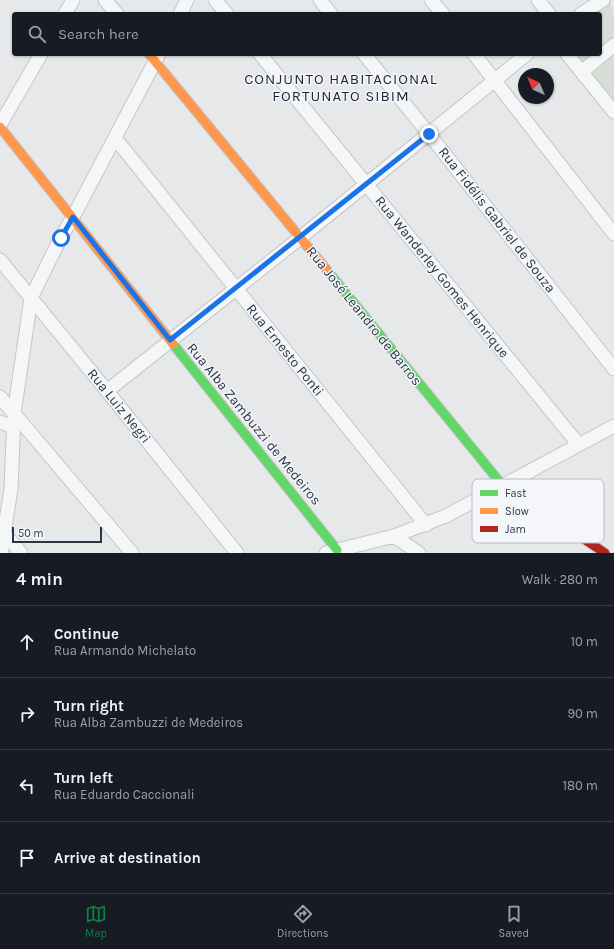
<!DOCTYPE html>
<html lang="en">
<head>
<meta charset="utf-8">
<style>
	body { margin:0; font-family:Karla,sans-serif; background:#242831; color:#f1f3f6 }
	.compass { position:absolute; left:518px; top:68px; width:36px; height:36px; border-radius:50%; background:#171b24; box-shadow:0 1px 3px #0004; rotate:316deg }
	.scale { position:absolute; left:12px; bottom:10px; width:90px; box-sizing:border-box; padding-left:4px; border:2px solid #2b3445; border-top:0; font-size:11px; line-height:14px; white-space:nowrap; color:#2b3445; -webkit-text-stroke:3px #f4f6f9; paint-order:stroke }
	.stop { position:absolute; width:12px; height:12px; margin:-9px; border:3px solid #1a73e8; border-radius:50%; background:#fff }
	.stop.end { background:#1a73e8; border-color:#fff; box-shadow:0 1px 4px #0008 }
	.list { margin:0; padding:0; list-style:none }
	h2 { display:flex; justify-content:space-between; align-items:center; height:52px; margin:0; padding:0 16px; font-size:17px }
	h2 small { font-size:13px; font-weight:400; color:#9ea1a6 }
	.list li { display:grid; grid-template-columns:26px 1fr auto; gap:12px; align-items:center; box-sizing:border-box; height:72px; padding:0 16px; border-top:1px solid #363941 }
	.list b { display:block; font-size:15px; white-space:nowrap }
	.list p { margin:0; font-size:13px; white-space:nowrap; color:#9ea1a6 }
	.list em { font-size:13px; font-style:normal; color:#9ea1a6 }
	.icon { flex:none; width:22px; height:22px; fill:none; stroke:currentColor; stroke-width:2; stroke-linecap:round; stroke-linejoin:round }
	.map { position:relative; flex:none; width:614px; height:553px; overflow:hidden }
	.search { position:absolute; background:#171b24; box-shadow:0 1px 3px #0004; left:12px; right:12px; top:12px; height:44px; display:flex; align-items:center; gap:10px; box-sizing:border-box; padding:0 14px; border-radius:4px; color:#9ea1a6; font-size:15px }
	.sheet { height:340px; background:#171b24 }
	nav { display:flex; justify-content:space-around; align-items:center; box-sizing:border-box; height:56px; border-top:1px solid #363941; background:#171b24; font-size:11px; color:#9ea1a6 }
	nav a { display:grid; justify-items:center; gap:2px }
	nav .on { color:#0b8043 }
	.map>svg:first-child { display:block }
	.green { fill:#d6ded6 }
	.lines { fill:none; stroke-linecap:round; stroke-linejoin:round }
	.street-casing { stroke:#c4c6c8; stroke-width:15 }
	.fast-casing { stroke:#c4c6c8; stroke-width:11 }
	.slow-casing { stroke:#c4c6c8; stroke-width:11 }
	.jam-casing { stroke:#c4c6c8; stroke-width:11 }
	.street { stroke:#f5f6f7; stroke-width:13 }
	.fast { stroke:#63d668; stroke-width:9 }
	.slow { stroke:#ff974d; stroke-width:9 }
	.jam { stroke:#b3261e; stroke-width:9 }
	.route { stroke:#1a73e8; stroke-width:5 }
	.labels { text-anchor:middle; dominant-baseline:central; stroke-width:3; stroke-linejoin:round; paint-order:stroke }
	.street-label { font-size:14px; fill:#2b3445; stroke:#f4f6f9 }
	.neighbourhood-label { font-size:15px; letter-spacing:1px; fill:#1d2536; stroke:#f4f6f9 }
	.key { fill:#f4f6f9; stroke:#b8bcc3; stroke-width:1 }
	.key-label { font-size:11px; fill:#2b3445 }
</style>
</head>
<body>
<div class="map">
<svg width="614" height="553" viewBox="0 0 614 553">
	<rect width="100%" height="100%" fill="#e6e8ea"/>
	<path class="green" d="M 607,0 L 610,0 L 614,17 L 614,107 L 570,54 L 600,54 L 600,14 L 588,14 Z"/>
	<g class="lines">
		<defs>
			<path id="street" d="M 105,0 L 117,14
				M 215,0 L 227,14
				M 320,0 L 331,14
				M 431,0 L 443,14
				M 538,0 L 549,14
				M 65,14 L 73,0
				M 180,14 L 187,0
				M 581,14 L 603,0
				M 260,54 L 579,445
				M 364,54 L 429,134 L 614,369
				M 474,54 L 614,234
				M 567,54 L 614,112
				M 582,72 L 614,45
				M 0,125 L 41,54
				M 115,138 L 426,525
				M 0,260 L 107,391 L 237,553
				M 107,391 L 300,238 L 527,54
				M 0,397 L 132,553
				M 0,422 L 14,427
				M 4,533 L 21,553
				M 394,536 L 419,553
				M 1,553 L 11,489 L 14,414 L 31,298 L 61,237 L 73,217 L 159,54
				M 326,553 L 394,536 L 446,516 L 614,426"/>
			<path id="fast" d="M 326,269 L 503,486 L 528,502
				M 173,344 L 337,550"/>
			<path id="slow" d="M 149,54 L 326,269
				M 0,127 L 173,344"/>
			<path id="jam" d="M 528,502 L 605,553"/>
		</defs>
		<use href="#street" class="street-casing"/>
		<use href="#fast" class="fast-casing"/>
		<use href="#slow" class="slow-casing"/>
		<use href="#jam" class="jam-casing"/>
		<use href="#street" class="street"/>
		<use href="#fast" class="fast"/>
		<use href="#slow" class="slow"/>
		<use href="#jam" class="jam"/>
	</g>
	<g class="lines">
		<path class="route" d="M 61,238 L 73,217 L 170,340 L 429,134"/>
	</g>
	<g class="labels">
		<g class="street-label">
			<text transform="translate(497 220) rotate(52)">Rua Fidélis Gabriel de Souza</text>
			<text transform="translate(442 277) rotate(51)">Rua Wanderley Gomes Henrique</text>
			<text transform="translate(364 316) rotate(51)">Rua José Leandro de Barros</text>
			<text transform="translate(285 350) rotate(51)">Rua Ernesto Ponti</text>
			<text transform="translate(119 406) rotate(51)">Rua Luiz Negri</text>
			<text transform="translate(254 424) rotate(51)">Rua Alba Zambuzzi de Medeiros</text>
		</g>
		<g class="neighbourhood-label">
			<text x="341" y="79">CONJUNTO HABITACIONAL<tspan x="341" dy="17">FORTUNATO SIBIM</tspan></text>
		</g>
	</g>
	<rect x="472" y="479" width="132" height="64" rx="6" class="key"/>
	<rect x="480" y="490" width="18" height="6" fill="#63d668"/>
	<rect x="480" y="508" width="18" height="6" fill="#ff974d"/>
	<rect x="480" y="526" width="18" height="6" fill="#b3261e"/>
	<g class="key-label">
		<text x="505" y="497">Fast</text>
		<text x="505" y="515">Slow</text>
		<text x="505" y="533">Jam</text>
	</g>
</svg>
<svg class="compass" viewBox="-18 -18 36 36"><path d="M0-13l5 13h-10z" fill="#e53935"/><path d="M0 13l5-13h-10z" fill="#9ea1a6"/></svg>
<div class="scale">50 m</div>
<div class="stop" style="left:61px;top:238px"></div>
<div class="stop end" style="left:429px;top:134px"></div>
<div class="search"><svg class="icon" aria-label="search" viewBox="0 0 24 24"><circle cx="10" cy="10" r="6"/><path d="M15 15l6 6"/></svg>Search here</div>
</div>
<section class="sheet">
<h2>4 min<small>Walk · 280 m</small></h2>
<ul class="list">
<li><svg class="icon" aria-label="ahead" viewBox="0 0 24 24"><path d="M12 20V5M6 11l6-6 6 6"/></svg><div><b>Continue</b><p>Rua Armando Michelato</p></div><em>10 m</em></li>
<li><svg class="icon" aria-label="right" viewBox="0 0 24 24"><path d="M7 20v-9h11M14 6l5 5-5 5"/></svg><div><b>Turn right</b><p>Rua Alba Zambuzzi de Medeiros</p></div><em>90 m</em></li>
<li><svg class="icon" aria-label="left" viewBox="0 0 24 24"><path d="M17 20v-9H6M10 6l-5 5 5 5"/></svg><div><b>Turn left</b><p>Rua Eduardo Caccionali</p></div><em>180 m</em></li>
<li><svg class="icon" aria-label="arrive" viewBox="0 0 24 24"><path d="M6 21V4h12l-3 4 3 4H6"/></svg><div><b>Arrive at destination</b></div></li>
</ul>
</section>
<nav>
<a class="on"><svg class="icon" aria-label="map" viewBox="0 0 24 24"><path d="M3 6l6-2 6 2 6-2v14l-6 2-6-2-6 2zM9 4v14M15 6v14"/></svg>Map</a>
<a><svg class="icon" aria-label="directions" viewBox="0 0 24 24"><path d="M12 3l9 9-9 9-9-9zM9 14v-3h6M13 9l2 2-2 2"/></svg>Directions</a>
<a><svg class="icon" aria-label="saved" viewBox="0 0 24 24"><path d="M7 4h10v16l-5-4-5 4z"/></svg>Saved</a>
</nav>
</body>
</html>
